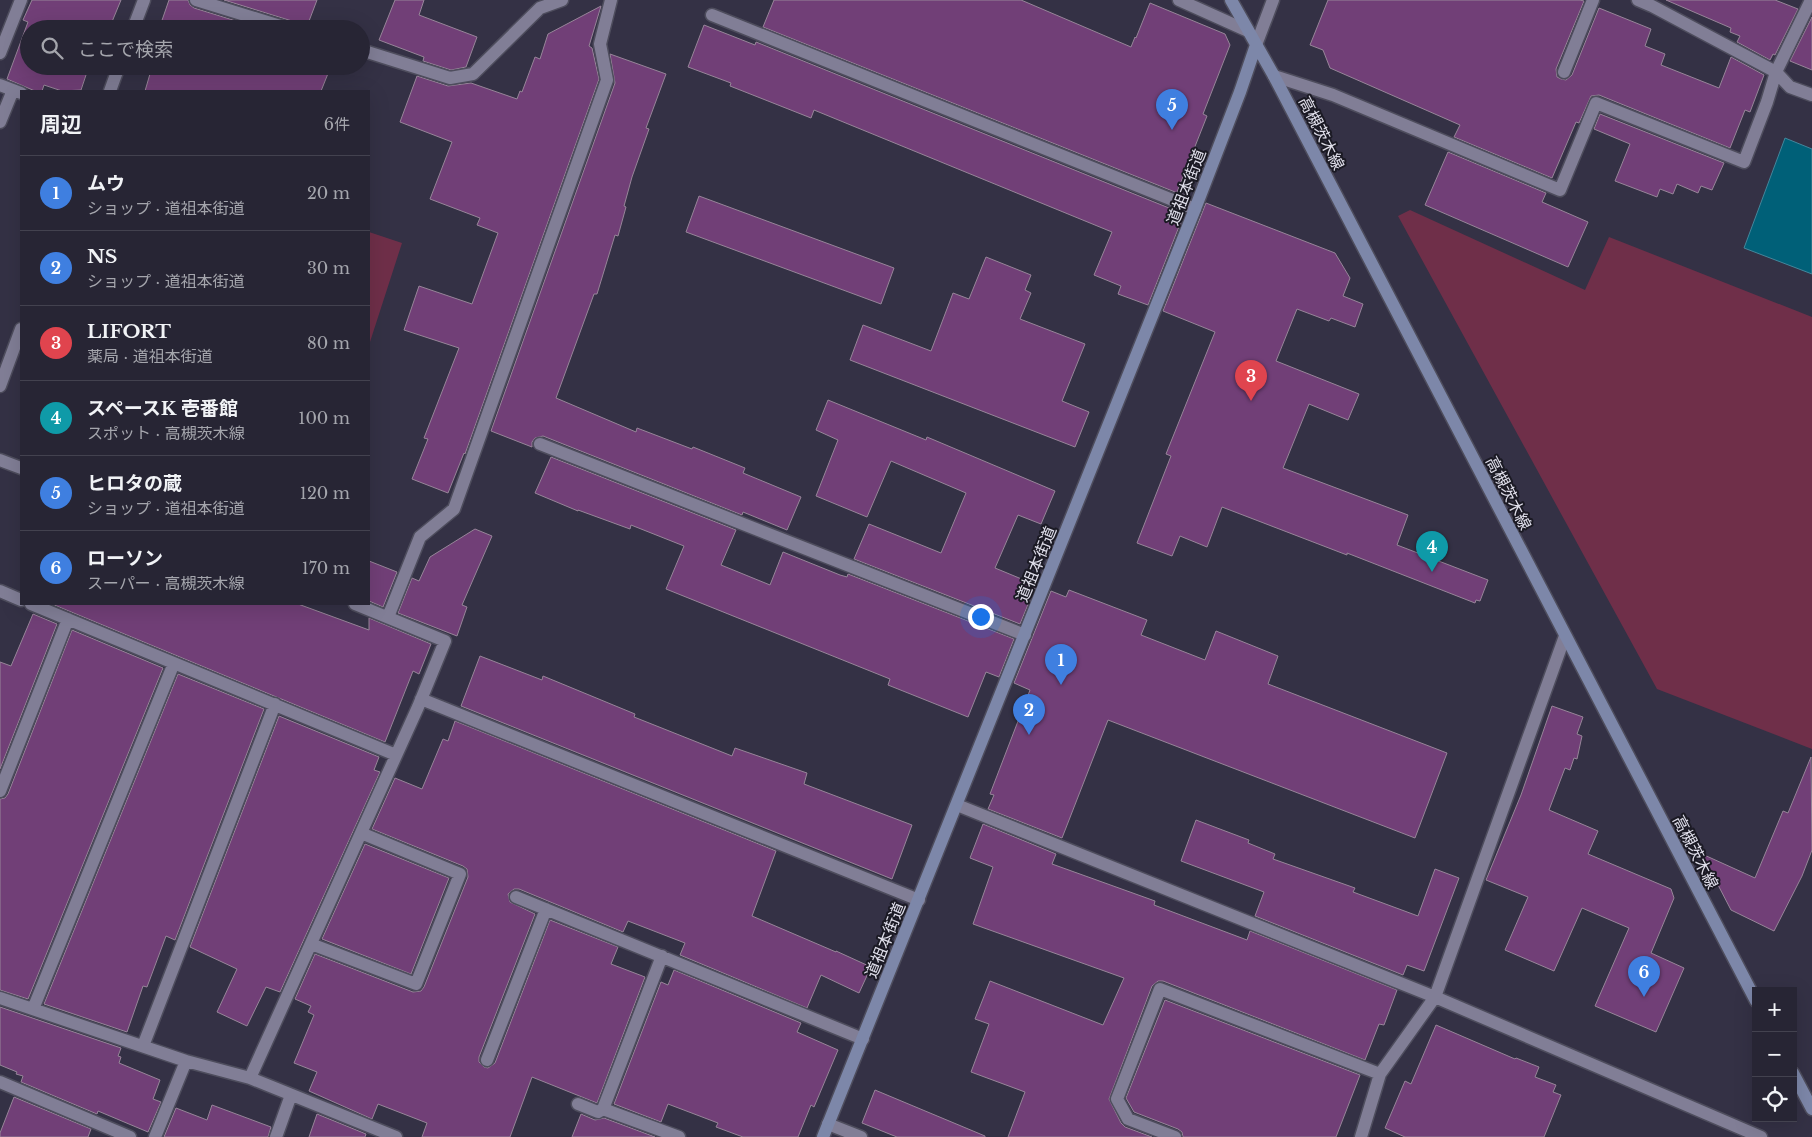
<!DOCTYPE html>
<html lang="ja">
<head>
<meta charset="utf-8">
<style>
	body { margin:0; font-family:"Libre Baskerville","Noto Sans JP",serif; background:#2f2d3c; color:#f1f3f6 }
	.controls { position:absolute; right:15px; bottom:15px; display:grid; overflow:hidden; border-radius:0px; box-shadow:0 5px 20px #0002 }
	.controls button { width:45px; height:45px; display:grid; place-items:center; padding:0; border:0; border-bottom:1px solid #43424f; background:#272534; color:#f1f3f6; font:25px sans-serif }
	.you { position:absolute; left:980px; top:616px; width:18px; height:18px; margin:-12px; border:4px solid #fff; border-radius:50%; background:#1a73e8; box-shadow:0 0 0 8px #1a73e833 }
	.badge { display:grid; place-items:center; width:32px; height:32px; border-radius:50%; background:#ea580c; color:#fff; font-size:16px; font-weight:700 }
	.pin { position:absolute; translate:-50% -41px; filter:drop-shadow(0 1px 2px #0008) }
	.pin::after { content:''; position:absolute; top:26px; width:18px; height:15px; background:inherit; clip-path:polygon(0 0,100% 0,50% 100%) }
	.list { margin:0; padding:0; list-style:none }
	h2 { display:flex; justify-content:space-between; align-items:center; height:65px; margin:0; padding:0 20px; font-size:21px }
	h2 small { font-size:16px; font-weight:400; color:#a4a5ac }
	.list li { display:grid; grid-template-columns:32px 1fr auto; gap:15px; align-items:center; box-sizing:border-box; height:75px; padding:0 20px; border-top:1px solid #43424f }
	.list b { display:block; font-size:19px; white-space:nowrap }
	.list p { margin:0; font-size:16px; white-space:nowrap; color:#a4a5ac }
	.list em { font-size:16px; font-style:normal; color:#a4a5ac }
	.icon { flex:none; width:28px; height:28px; fill:none; stroke:currentColor; stroke-width:2; stroke-linecap:round; stroke-linejoin:round }
	.map { position:relative; flex:none; width:1812px; height:1137px; overflow:hidden }
	.search { position:absolute; background:#272534; box-shadow:0 5px 20px #0002; left:20px; top:20px; width:350px; height:55px; display:flex; align-items:center; gap:12px; box-sizing:border-box; padding:0 18px; border-radius:28px; color:#a4a5ac; font-size:19px }
	.panel { position:absolute; background:#272534; box-shadow:0 5px 20px #0002; left:20px; top:90px; width:350px; height:515px; border-radius:0px }
	.map>svg:first-child { display:block }
	.green { fill:#6f2f49 }
	.water { fill:#006078; stroke:#44869b }
	.building { fill:#713f77; stroke:#978599 }
	.lines { fill:none; stroke-linecap:round; stroke-linejoin:round }
	.street-casing { stroke:#4e4d5d; stroke-width:15 }
	.secondary-casing { stroke:#4e4d5d; stroke-width:15 }
	.street { stroke:#817e96; stroke-width:12 }
	.secondary { stroke:#7d87a9; stroke-width:12 }
	.labels { text-anchor:middle; dominant-baseline:central; stroke-width:4; stroke-linejoin:round; paint-order:stroke }
	.street-label { font-size:16px; fill:#e1e0ec; stroke:#1b1a24 }
</style>
</head>
<body>
<div class="map">
<svg width="1812" height="1137" viewBox="0 0 1812 1137">
	<rect width="100%" height="100%" fill="#343145"/>
	<path class="green" d="M 1410,210 L 1585,290 L 1609,237 L 1812,317 L 1812,749 L 1657,689 L 1398,216 Z
		M 369,232 L 402,243 L 369,345 Z"/>
	<path class="water" d="M 1785,138 L 1812,149 L 1812,274 L 1744,248 Z"/>
	<path class="building" d="M 32,0 L 121,0 L 109,29 L 29,29 L 29,66 L 89,66 L 81,90 L 62,91 L 44,85 L 42,91 L 35,91 L 7,79 L 28,22 L 23,20 Z
		M 169,0 L 188,0 L 190,5 L 194,8 L 262,29 L 159,29 Z
		M 224,0 L 317,0 L 306,29 L 298,29 L 296,24 L 292,21 Z
		M 395,0 L 424,0 L 419,15 L 477,37 L 466,67 L 451,70 L 423,61 L 424,57 L 379,40 Z
		M 774,0 L 1021,0 L 1131,47 L 1135,37 L 1136,38 L 1150,3 L 1225,34 L 1230,45 L 1203,114 L 1207,116 L 1177,192 L 1191,197 L 1190,198 L 763,27 Z
		M 1328,0 L 1580,0 L 1584,1 L 1556,69 L 1557,77 L 1561,79 L 1566,80 L 1572,75 L 1599,8 L 1651,29 L 1645,46 L 1665,54 L 1661,65 L 1719,88 L 1731,57 L 1764,75 L 1750,112 L 1745,110 L 1730,148 L 1599,95 L 1591,96 L 1579,123 L 1576,122 L 1552,178 L 1454,137 L 1460,125 L 1330,68 L 1323,50 L 1310,45 Z
		M 1666,0 L 1775,0 L 1798,9 L 1775,55 L 1773,54 L 1770,60 L 1737,42 L 1740,36 L 1730,32 L 1731,28 Z
		M 601,6 L 589,46 L 592,48 L 599,79 L 465,454 L 464,453 L 448,493 L 412,479 L 428,439 L 424,438 L 459,348 L 404,330 L 419,286 L 472,304 L 498,233 L 477,225 L 480,218 L 430,199 L 452,142 L 400,122 L 417,76 L 448,86 L 471,83 L 517,99 L 520,91 L 522,92 L 535,57 L 540,59 L 548,34 Z
		M 1812,17 L 1812,70 L 1790,61 Z
		M 704,25 L 755,45 L 756,42 L 1184,214 L 1148,305 L 1118,294 L 1121,286 L 1094,275 L 1112,232 L 814,110 L 811,118 L 730,86 L 731,83 L 688,67 Z
		M 610,54 L 666,74 L 646,128 L 649,129 L 632,177 L 624,206 L 626,207 L 618,236 L 615,235 L 597,294 L 594,294 L 556,398 L 636,432 L 637,428 L 692,449 L 693,447 L 745,468 L 743,473 L 801,497 L 787,530 L 743,512 L 742,515 L 543,436 L 535,438 L 532,442 L 532,447 L 491,431 L 615,83 Z
		M 150,66 L 331,66 L 321,91 L 145,91 L 152,67 Z
		M 1600,114 L 1724,163 L 1712,190 L 1701,186 L 1698,193 L 1677,184 L 1673,194 L 1660,189 L 1657,197 L 1615,181 L 1630,144 L 1594,129 Z
		M 1448,152 L 1546,193 L 1542,202 L 1588,222 L 1568,267 L 1425,205 Z
		M 699,196 L 894,268 L 881,304 L 686,232 Z
		M 1206,203 L 1335,253 L 1350,278 L 1343,296 L 1363,304 L 1355,327 L 1331,318 L 1329,321 L 1297,309 L 1276,361 L 1359,394 L 1348,420 L 1309,404 L 1283,468 L 1408,515 L 1397,545 L 1488,580 L 1480,601 L 1476,600 L 1475,603 L 1347,553 L 1347,555 L 1222,507 L 1207,547 L 1180,536 L 1172,556 L 1137,543 L 1171,456 L 1166,454 L 1215,332 L 1163,311 Z
		M 986,257 L 1031,275 L 1025,290 L 1031,293 L 1020,319 L 1085,344 L 1062,401 L 1089,412 L 1075,447 L 850,360 L 863,325 L 931,351 L 953,293 L 969,299 Z
		M 828,400 L 926,440 L 927,437 L 1055,491 L 1041,524 L 1018,515 L 995,568 L 1036,585 L 1020,624 L 854,559 L 869,524 L 941,553 L 966,493 L 891,461 L 867,517 L 816,496 L 838,440 L 816,430 Z
		M 551,457 L 736,530 L 721,565 L 770,585 L 783,552 L 840,575 L 847,577 L 848,574 L 1014,639 L 999,677 L 986,672 L 968,717 L 888,685 L 890,679 L 666,589 L 684,546 L 631,525 L 630,529 L 578,510 L 578,511 L 535,493 Z
		M 475,529 L 492,536 L 462,605 L 467,607 L 457,636 L 398,613 L 412,578 L 419,581 L 430,557 Z
		M 369,561 L 397,572 L 383,607 L 369,601 Z
		M 1069,590 L 1147,620 L 1141,635 L 1205,660 L 1216,631 L 1278,656 L 1268,684 L 1447,753 L 1415,838 L 1108,720 L 1062,838 L 988,809 L 994,795 L 990,794 L 1030,690 L 1014,683 L 1051,591 L 1066,597 Z
		M 52,604 L 298,604 L 369,630 L 369,618 L 431,644 L 419,674 L 413,671 L 385,742 Z
		M 33,614 L 57,624 L 0,769 L 0,662 L 11,666 Z
		M 72,630 L 163,668 L 28,999 L 0,990 L 0,799 L 5,798 L 8,794 Z
		M 480,656 L 542,680 L 543,676 L 635,714 L 634,717 L 732,756 L 735,748 L 807,773 L 804,784 L 912,825 L 892,879 L 461,706 Z
		M 178,674 L 264,709 L 175,940 L 166,936 L 147,987 L 143,986 L 127,1032 L 44,1004 Z
		M 1552,706 L 1583,717 L 1577,734 L 1582,736 L 1577,759 L 1574,758 L 1570,770 L 1565,768 L 1549,810 L 1598,831 L 1588,854 L 1671,889 L 1674,898 L 1651,953 L 1684,968 L 1656,1032 L 1595,1006 L 1629,928 L 1582,908 L 1554,971 L 1505,950 L 1528,897 L 1486,880 L 1521,795 Z
		M 279,716 L 379,757 L 374,770 L 380,772 L 280,992 L 266,987 L 247,1026 L 217,1012 L 237,969 L 190,947 Z
		M 455,721 L 776,851 L 752,916 L 836,952 L 836,951 L 871,967 L 859,993 L 821,975 L 807,1008 L 680,955 L 685,943 L 628,921 L 623,932 L 519,889 L 514,889 L 508,894 L 510,902 L 535,914 L 479,1057 L 479,1062 L 484,1067 L 488,1068 L 495,1063 L 550,920 L 618,947 L 611,964 L 645,977 L 597,1103 L 532,1077 L 510,1137 L 422,1137 L 427,1123 L 378,1104 L 372,1119 L 309,1091 L 317,1072 L 294,1063 L 314,1015 L 308,1012 L 311,1006 L 295,999 L 315,954 L 413,992 L 421,991 L 424,987 L 468,877 L 467,869 L 463,866 L 372,829 L 395,778 L 422,789 L 443,739 L 448,741 Z
		M 1811,757 L 1812,850 L 1802,876 L 1774,931 L 1731,910 L 1702,854 L 1755,878 L 1783,811 L 1788,813 Z
		M 1196,820 L 1249,840 L 1248,843 L 1275,854 L 1273,859 L 1355,888 L 1353,892 L 1418,916 L 1435,869 L 1459,878 L 1424,971 L 1407,965 L 1403,975 L 1255,916 L 1264,892 L 1181,861 Z
		M 983,824 L 1056,854 L 1052,864 L 1155,901 L 1154,905 L 1247,940 L 1250,931 L 1397,990 L 1384,1025 L 1379,1024 L 1365,1060 L 1163,981 L 1158,981 L 1152,986 L 1109,1099 L 1121,1123 L 1125,1127 L 1152,1137 L 1008,1137 L 1025,1092 L 971,1072 L 989,1024 L 975,1019 L 990,981 L 1103,1025 L 1124,978 L 973,924 L 993,867 L 970,858 Z
		M 365,844 L 449,878 L 411,974 L 322,939 Z
		M 674,970 L 801,1023 L 797,1032 L 838,1050 L 814,1107 L 811,1105 L 798,1137 L 743,1137 L 716,1127 L 718,1123 L 668,1104 L 661,1122 L 614,1104 L 661,982 L 668,985 Z
		M 1165,1000 L 1360,1075 L 1336,1137 L 1183,1137 L 1182,1132 L 1178,1129 L 1134,1112 L 1126,1098 Z
		M 0,1007 L 121,1048 L 118,1056 L 121,1057 L 119,1063 L 160,1080 L 153,1099 L 161,1102 L 148,1132 L 98,1111 L 97,1114 L 21,1082 L 23,1076 L 16,1074 L 17,1072 L 0,1065 Z
		M 1436,1025 L 1515,1059 L 1516,1058 L 1539,1067 L 1535,1077 L 1556,1085 L 1553,1092 L 1561,1095 L 1544,1137 L 1405,1137 L 1385,1128 L 1405,1081 L 1411,1084 Z
		M 875,1090 L 985,1136 L 985,1137 L 897,1137 L 862,1123 Z
		M 14,1097 L 91,1129 L 88,1137 L 0,1137 L 0,1133 Z
		M 212,1105 L 271,1127 L 268,1137 L 164,1137 L 176,1108 L 207,1120 Z
		M 317,1114 L 366,1134 L 365,1137 L 309,1137 Z
		M 581,1114 L 595,1120 L 604,1118 L 655,1137 L 572,1137 Z"/>
	<g class="lines">
		<defs>
			<path id="street" d="M 196,0 L 290,29
				M 1179,0 L 1248,31
				M 1638,0 L 1652,6 L 1776,72 L 1790,87 L 1812,95
				M 712,15 L 1195,209
				M 133,29 L 144,0
				M 1256,45 L 1273,0
				M 361,50 L 450,78 L 473,74 L 540,8 L 562,0
				M 0,53 L 21,0
				M 1564,72 L 1593,0
				M 1274,76 L 1333,95 L 1560,190 L 1596,103 L 1744,162 L 1767,102 L 1776,72 L 1811,0
				M 0,85 L 21,93
				M 110,91 L 119,66
				M 0,122 L 13,90
				M 0,386 L 21,329
				M 540,444 L 1025,635
				M 0,460 L 21,468
				M 0,591 L 21,600
				M 31,604 L 396,755
				M 388,617 L 420,537 L 454,509 L 607,80 L 600,44 L 611,0
				M 421,699 L 919,900
				M 0,791 L 68,619
				M 957,805 L 1435,997 L 1761,1137
				M 516,897 L 863,1039
				M 311,944 L 416,984 L 460,874 L 361,833
				M 0,998 L 186,1061 L 250,1078 L 396,1137
				M 33,1009 L 174,663
				M 143,1046 L 275,704
				M 487,1060 L 546,909
				M 250,1078 L 418,707 L 445,641 L 355,604
				M 0,1082 L 130,1137
				M 578,1104 L 598,1112 L 603,1109 L 679,1137
				M 603,1109 L 662,956
				M 828,1124 L 861,1137
				M 155,1137 L 186,1061
				M 276,1137 L 291,1095
				M 1175,1137 L 1128,1119 L 1117,1099 L 1160,989 L 1380,1074
				M 1361,1137 L 1380,1074 L 1435,997 L 1565,636"/>
			<path id="secondary" d="M 1231,0 L 1274,76 L 1756,1001
				M 1793,1073 L 1812,1109
				M 823,1137 L 1195,209 L 1240,92 L 1256,45"/>
		</defs>
		<use href="#street" class="street-casing"/>
		<use href="#secondary" class="secondary-casing"/>
		<use href="#street" class="street"/>
		<use href="#secondary" class="secondary"/>
	</g>
	<g class="labels">
		<g class="street-label">
			<text transform="translate(1322 133) rotate(63)">高槻茨木線</text>
			<text transform="translate(1186 187) rotate(-69)">道祖本街道</text>
			<text transform="translate(1509 493) rotate(63)">高槻茨木線</text>
			<text transform="translate(1036 564) rotate(-68)">道祖本街道</text>
			<text transform="translate(1696 852) rotate(63)">高槻茨木線</text>
			<text transform="translate(885 940) rotate(-68)">道祖本街道</text>
		</g>
	</g>
</svg>
<div class="controls">
<button>+</button>
<button>−</button>
<button><svg class="icon" aria-label="locate" viewBox="0 0 24 24"><circle cx="12" cy="12" r="6"/><path d="M12 2v4M12 18v4M2 12h4M18 12h4"/></svg></button>
</div>
<div class="you"></div>
<div class="pin badge" style="left:1061px;top:685px;background:#3f7fe0">1</div>
<div class="pin badge" style="left:1029px;top:735px;background:#3f7fe0">2</div>
<div class="pin badge" style="left:1251px;top:401px;background:#e0444e">3</div>
<div class="pin badge" style="left:1432px;top:572px;background:#0f9aa8">4</div>
<div class="pin badge" style="left:1172px;top:130px;background:#3f7fe0">5</div>
<div class="pin badge" style="left:1644px;top:997px;background:#3f7fe0">6</div>
<div class="search"><svg class="icon" aria-label="search" viewBox="0 0 24 24"><circle cx="10" cy="10" r="6"/><path d="M15 15l6 6"/></svg>ここで検索</div>
<section class="panel">
<h2>周辺<small>6件</small></h2>
<ul class="list">
<li><span class="badge" style="background:#3f7fe0">1</span><div><b>ムウ</b><p>ショップ · 道祖本街道</p></div><em>20 m</em></li>
<li><span class="badge" style="background:#3f7fe0">2</span><div><b>NS</b><p>ショップ · 道祖本街道</p></div><em>30 m</em></li>
<li><span class="badge" style="background:#e0444e">3</span><div><b>LIFORT</b><p>薬局 · 道祖本街道</p></div><em>80 m</em></li>
<li><span class="badge" style="background:#0f9aa8">4</span><div><b>スペースK 壱番館</b><p>スポット · 高槻茨木線</p></div><em>100 m</em></li>
<li><span class="badge" style="background:#3f7fe0">5</span><div><b>ヒロタの蔵</b><p>ショップ · 道祖本街道</p></div><em>120 m</em></li>
<li><span class="badge" style="background:#3f7fe0">6</span><div><b>ローソン</b><p>スーパー · 高槻茨木線</p></div><em>170 m</em></li>
</ul>
</section>
</div>
</body>
</html>
